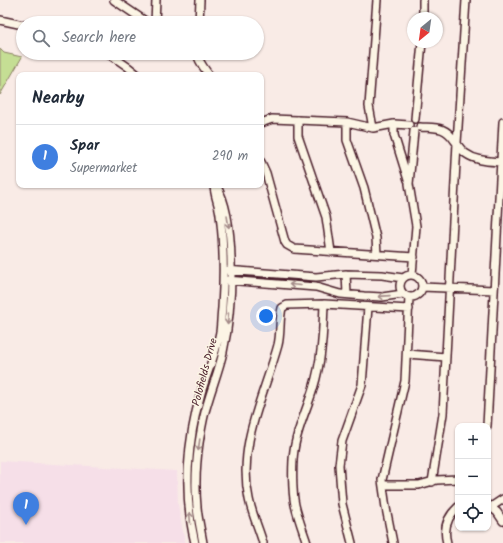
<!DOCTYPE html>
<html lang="en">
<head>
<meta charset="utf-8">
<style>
	body { margin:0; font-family:Kalam,sans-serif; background:#f2f2f3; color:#1f2937 }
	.controls { position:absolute; right:12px; bottom:12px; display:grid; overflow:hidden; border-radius:8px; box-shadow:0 1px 3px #0004 }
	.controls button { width:36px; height:36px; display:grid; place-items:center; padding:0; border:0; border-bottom:1px solid #e0e1e3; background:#fff; color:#1f2937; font:20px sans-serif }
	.compass { position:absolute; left:407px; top:12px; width:36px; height:36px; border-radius:50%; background:#fff; box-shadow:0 1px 3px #0004; rotate:209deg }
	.you { position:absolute; left:266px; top:316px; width:14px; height:14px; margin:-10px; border:3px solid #fff; border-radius:50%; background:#1a73e8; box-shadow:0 0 0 6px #1a73e833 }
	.badge { display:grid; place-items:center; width:26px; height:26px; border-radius:50%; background:#4a1f2b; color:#fff; font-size:13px; font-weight:700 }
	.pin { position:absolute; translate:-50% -33px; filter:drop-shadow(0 1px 2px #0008) }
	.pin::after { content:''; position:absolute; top:21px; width:14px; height:12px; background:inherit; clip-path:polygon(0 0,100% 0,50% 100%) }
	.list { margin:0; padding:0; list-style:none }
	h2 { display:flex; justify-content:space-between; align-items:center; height:52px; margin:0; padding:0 16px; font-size:17px }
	h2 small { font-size:13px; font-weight:400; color:#747a83 }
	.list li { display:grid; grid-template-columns:26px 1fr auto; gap:12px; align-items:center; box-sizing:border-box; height:64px; padding:0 16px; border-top:1px solid #e0e1e3 }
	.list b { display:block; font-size:15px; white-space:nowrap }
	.list p { margin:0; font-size:13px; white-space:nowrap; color:#747a83 }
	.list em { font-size:13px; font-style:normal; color:#747a83 }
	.icon { flex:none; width:22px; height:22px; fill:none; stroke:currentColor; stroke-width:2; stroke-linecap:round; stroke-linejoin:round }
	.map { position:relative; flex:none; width:503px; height:543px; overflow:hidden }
	.search { position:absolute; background:#fff; box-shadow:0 1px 3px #0004; left:16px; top:16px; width:248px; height:44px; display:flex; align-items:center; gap:10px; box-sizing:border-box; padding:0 14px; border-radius:22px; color:#747a83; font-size:15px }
	.panel { position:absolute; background:#fff; box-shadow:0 1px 3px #0004; left:16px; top:72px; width:248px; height:116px; border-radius:8px }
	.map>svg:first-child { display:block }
	.built { fill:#f6dfe8 }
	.green { fill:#c5de94; stroke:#887e60 }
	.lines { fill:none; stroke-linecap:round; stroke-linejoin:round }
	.minor-casing { stroke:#4a1f2b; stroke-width:10 }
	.minor { stroke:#fcf5e5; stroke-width:7 }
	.oneway { stroke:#a38a88 }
	.labels { text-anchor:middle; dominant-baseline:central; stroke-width:3; stroke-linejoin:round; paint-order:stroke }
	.street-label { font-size:11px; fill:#4a1f2b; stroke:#fcf5e5 }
</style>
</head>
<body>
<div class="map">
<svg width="503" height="543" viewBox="0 0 503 543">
	<rect width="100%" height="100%" fill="#f9ebe6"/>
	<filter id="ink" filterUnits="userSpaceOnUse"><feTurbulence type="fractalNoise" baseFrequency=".025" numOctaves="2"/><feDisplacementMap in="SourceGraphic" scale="8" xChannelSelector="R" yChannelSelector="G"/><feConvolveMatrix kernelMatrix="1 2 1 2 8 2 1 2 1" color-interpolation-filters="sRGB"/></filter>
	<g filter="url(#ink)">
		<path class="built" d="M 0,461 L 177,471 L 178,505 L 185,543 L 0,543 Z"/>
		<path class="green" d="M 0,49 L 4,53 L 22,57 L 0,95 Z"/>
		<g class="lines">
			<defs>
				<path id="minor" d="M 114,0 L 148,23
					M 423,18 L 423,0
					M 0,20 L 23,25
					M 155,23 L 156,0
					M 199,23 L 200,0
					M 108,53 L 128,67 L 138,75
					M 197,53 C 198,61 204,68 209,75
					M 415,119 L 422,42
					M 298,120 L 298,136 L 326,217 L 331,252
					M 347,122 L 347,140 L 364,188 L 376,238 L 377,254
					M 261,123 L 272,119 L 347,122 L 373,128 L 394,124 L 409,125
					M 394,124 L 394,135 L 408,180
					M 420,127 C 437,128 445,126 455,141 C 458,145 461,150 465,153 C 476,161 488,161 501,162
					M 373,128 L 369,106 L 377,0
					M 261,162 L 266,173 L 285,242 L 287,245 L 294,249 L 414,257
					M 226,270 L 316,277 L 346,274 L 382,275 L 403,278
					M 346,274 L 347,294
					M 412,275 L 416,226 L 409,184 L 414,131
					M400 286a11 11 0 1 1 22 0a11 11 0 1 1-22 0Z
					M 226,280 L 316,287 L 340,294 L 364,296 L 382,297 L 403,294
					M 422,287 L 494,290
					M 407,354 L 446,357
					M 487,426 L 503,122
					M 432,482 L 443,414 L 457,143 L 466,0
					M 383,485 L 419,485 L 437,480 L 458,479
					M 488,505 L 497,512 L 503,521
					M 491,507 L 503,499
					M 195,543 C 183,494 187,441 201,393 C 207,373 216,353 220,332 C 221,325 221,316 222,308 C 224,277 224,246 220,215 C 219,204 214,195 214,185
					M 203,543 C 201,531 198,519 197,507 C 195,486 196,464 199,443 C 201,431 203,417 207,405 C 212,387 219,370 223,352 C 232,312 238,221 216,185
					M 263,543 C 259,529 252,514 249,499 C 237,444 264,396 278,345 C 281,333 279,320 282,308 L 287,305 L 324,304 L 409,309
					M 307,543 C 303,531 298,518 295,505 C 292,491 292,464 294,450 C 297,429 307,409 313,389 C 322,361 323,332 324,304
					M 352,543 L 342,504 L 339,465 L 342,441 L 362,385 L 368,307
					M 393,543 L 386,508 L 382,480 L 405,381 L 409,297
					M 447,543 C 443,529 447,517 458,507"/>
			</defs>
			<use href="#minor" class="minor-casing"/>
			<use href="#minor" class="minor"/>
		</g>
		<defs><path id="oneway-shaft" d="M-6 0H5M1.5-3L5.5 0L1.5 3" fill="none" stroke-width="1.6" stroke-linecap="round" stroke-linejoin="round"/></defs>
		<g class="oneway">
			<use href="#oneway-shaft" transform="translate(228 222) rotate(81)"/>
			<use href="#oneway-shaft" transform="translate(295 285) rotate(-175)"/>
			<use href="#oneway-shaft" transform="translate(384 296) rotate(176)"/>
			<use href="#oneway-shaft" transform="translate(228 319) rotate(94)"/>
			<use href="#oneway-shaft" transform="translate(199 445) rotate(98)"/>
			<use href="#oneway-shaft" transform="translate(190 518) rotate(-95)"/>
		</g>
	</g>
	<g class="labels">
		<g class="street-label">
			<text transform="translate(205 372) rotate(-75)">Polofields Drive</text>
		</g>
	</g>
</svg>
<div class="controls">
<button>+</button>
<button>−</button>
<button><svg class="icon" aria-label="locate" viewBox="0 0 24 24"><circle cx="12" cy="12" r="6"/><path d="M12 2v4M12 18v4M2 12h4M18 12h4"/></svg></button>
</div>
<svg class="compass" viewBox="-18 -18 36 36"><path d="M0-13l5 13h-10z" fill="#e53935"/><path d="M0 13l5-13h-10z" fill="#747a83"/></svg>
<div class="you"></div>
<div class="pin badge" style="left:26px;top:525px;background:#3f7fe0">1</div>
<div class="search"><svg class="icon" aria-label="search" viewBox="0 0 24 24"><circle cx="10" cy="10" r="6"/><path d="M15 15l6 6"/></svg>Search here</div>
<section class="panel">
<h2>Nearby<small></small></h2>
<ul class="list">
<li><span class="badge" style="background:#3f7fe0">1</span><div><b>Spar</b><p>Supermarket</p></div><em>290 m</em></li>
</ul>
</section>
</div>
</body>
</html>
